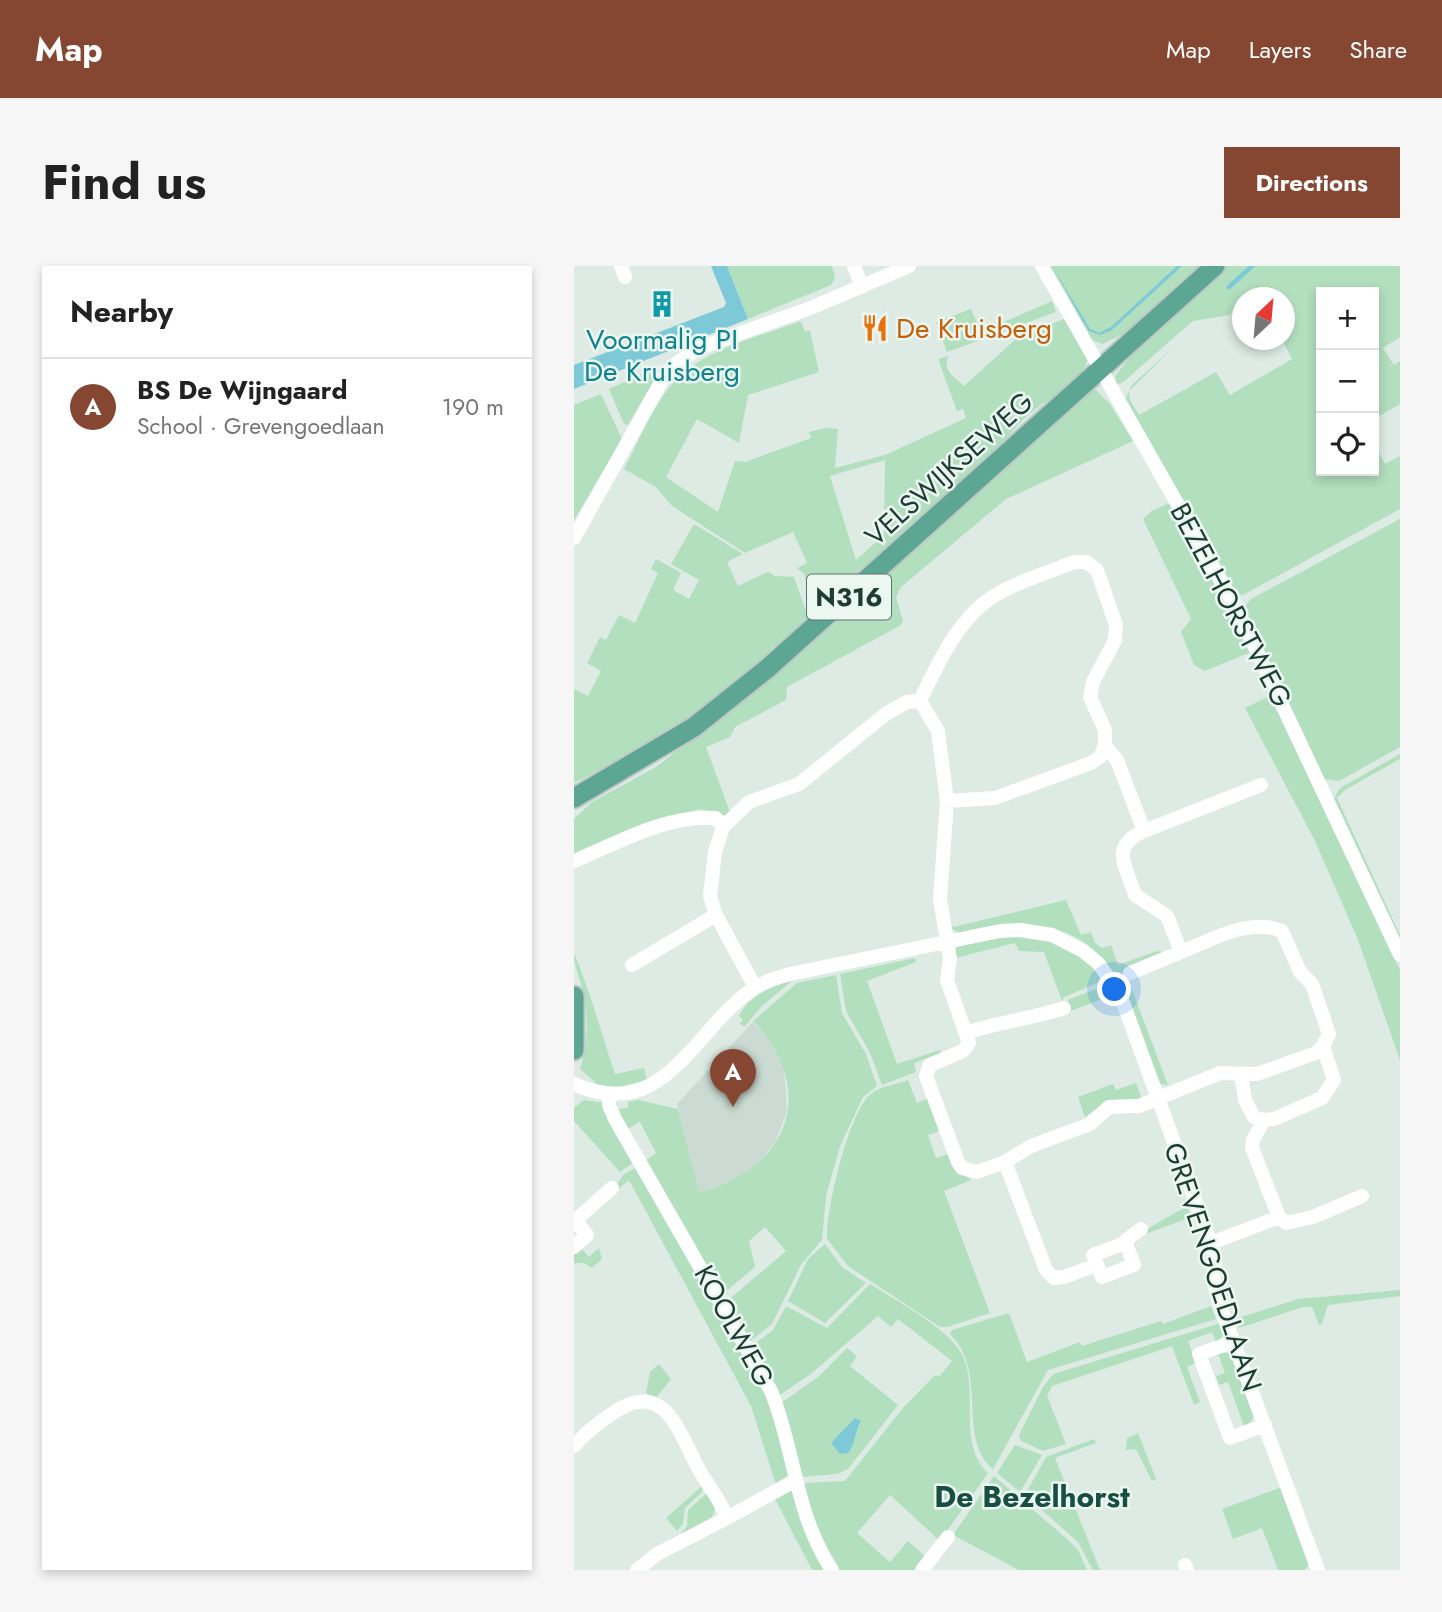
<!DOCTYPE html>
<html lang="en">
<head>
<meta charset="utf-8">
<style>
	body { margin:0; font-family:Jost,sans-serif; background:#f6f6f6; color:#222 }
	.controls { position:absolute; right:21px; top:21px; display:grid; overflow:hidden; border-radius:0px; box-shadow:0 4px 10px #0003 }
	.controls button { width:63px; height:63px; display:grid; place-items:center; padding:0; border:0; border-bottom:2px solid #e0e0e0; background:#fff; color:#222; font:35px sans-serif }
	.compass { position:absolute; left:658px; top:21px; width:63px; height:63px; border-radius:50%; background:#fff; box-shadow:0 4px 10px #0003; rotate:26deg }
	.you { position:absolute; left:541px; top:724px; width:24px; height:24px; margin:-18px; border:5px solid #fff; border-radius:50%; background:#1a73e8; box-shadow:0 0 0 10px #1a73e833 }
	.badge { display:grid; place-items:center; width:46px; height:46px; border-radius:50%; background:#854732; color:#fff; font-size:23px; font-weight:700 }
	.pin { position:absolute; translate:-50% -58px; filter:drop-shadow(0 2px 4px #0008) }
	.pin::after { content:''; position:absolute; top:37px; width:24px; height:21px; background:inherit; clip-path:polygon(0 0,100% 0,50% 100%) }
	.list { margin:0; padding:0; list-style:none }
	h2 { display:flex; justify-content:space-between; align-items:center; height:91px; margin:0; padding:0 28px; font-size:30px }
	h2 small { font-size:23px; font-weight:400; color:#767676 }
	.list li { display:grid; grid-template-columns:46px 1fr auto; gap:21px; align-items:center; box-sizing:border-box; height:98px; padding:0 28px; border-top:2px solid #e0e0e0 }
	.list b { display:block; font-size:26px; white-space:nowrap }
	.list p { margin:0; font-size:23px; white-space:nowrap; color:#767676 }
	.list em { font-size:23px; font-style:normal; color:#767676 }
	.icon { flex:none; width:38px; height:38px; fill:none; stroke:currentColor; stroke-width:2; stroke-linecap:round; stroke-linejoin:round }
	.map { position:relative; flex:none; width:826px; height:1304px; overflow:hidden; border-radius:0px }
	header { display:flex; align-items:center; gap:42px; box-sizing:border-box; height:98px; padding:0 35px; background:#854732; color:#fff }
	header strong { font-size:33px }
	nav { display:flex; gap:38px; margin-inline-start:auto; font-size:24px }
	.intro { display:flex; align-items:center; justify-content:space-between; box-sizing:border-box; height:168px; padding:0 42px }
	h1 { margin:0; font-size:49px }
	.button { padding:18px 32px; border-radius:0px; background:#854732; color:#fff; font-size:24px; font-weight:700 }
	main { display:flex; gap:42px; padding:0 42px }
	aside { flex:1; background:#fff; border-radius:0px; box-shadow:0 4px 10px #0003 }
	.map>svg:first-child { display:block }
	.built { fill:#cbdbd3 }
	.green { fill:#b2dfbe; fill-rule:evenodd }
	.water { fill:#7dc9d7 }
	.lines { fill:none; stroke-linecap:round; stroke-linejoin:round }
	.stream { stroke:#7dc9d7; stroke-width:4.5 }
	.major-casing { stroke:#c0c8c6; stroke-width:23 }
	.minor { stroke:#fff; stroke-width:14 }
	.major { stroke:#5ca693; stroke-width:19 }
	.labels { text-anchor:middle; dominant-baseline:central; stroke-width:5; stroke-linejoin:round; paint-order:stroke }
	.shield { fill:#edf7f2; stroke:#5b746c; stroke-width:2 }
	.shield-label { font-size:26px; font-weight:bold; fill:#1d3c33 }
	.food-label { font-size:28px; fill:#c56008; stroke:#edf7f2; text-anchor:start }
	.culture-label { font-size:28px; fill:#0d838f; stroke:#edf7f2 }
	.street-label { font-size:28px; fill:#1d3c33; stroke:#edf7f2 }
	.neighbourhood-label { font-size:30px; font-weight:bold; fill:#174f42; stroke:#edf7f2 }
</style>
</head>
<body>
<header>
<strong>Map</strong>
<nav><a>Map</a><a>Layers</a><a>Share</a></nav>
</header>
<div class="intro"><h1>Find us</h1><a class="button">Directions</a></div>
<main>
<aside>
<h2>Nearby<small></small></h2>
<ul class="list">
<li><span class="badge">A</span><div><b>BS De Wijngaard</b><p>School · Grevengoedlaan</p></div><em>190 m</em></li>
</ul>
</aside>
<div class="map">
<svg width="826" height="1304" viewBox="0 0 826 1304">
	<rect width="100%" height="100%" fill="#ddebe4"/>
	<path class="built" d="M 179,756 L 200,780 L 210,802 L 213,845 L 202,875 L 180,903 L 156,916 L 125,926 L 103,838 Z"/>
	<path class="green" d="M 153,0 L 258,0 L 261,12 L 257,19 L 174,53 Z
		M 473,0 L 630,0 L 553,66 L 529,78 L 517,74 Z
		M 652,0 L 826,0 L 826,71 L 809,82 L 820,99 L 826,95 L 826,138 L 800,153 L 800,26 L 747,26 L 747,205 L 800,205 L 800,178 L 811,198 L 826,190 L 826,243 L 669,329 L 660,327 L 551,134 L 558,119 L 603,78 L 555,125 L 556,134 L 565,149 L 642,106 L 656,129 L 718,93 L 708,74 L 710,74 L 710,32 L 682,31 L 677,26 L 663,37 L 656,49 L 619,55 L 548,117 L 542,118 L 541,110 L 570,74 Z
		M 478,35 L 482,46 L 373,86 L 362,56 L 397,43 L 407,66 Z
		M 490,53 L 497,57 L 514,91 C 510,117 476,131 458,146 C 443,158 432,172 422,189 L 241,348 L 230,308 L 223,302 L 233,297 L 219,266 L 171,287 L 98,240 L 82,221 L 50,203 C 64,177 76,146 94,123 C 125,83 183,72 227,55 L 231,66 L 236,64 L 245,106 L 174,129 L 165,177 L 123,153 L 92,211 L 144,246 L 161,195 L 171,196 L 237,172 L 235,166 L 252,162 L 264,163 L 261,202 L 311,189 L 392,152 L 389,143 L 383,145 L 364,93 L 374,90 C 369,105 379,110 390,120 L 444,71 ZM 311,194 L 310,269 L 282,294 L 256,210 Z
		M 82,102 L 85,106 L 54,159 L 50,158 L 35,123 Z
		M 522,124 L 536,138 L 559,175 L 432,233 L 327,321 L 322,331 L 329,355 L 327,359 L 213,421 L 212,434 L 161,461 L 156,471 L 132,481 L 156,546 L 154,550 L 126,543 L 84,554 L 0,591 L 0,553 L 18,536 L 82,501 L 139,456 L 516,125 Z
		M 27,128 L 48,173 L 0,254 L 0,139 Z
		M 596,237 L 677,386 L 631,405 L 620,399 L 607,366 L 617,353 L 569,253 L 579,244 Z
		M 826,253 L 826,481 L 765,515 L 750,513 L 670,341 L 677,333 Z
		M 120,258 L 169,288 L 153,296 L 164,320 L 194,306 L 201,310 L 220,311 L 236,357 L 134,442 L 61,486 L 0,517 L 0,423 L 14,430 L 27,405 L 13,397 L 26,371 L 32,374 L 45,349 L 61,357 L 84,307 L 77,303 L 82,293 L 107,307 L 99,324 L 115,333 L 125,314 L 97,298 Z
		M 699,428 L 826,704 L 826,794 L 784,674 L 741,575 L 671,442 Z
		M 826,488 L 826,493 L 771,524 L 763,532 L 826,669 L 826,677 L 759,534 L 766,522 Z
		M 492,634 L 507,669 L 517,666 L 521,677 L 528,682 L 537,679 L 544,699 L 583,685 L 591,687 L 544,713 C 503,649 451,656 386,667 L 378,663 L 376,652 L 379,661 Z
		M 456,670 C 485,677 513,689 530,714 L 490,731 L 488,735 L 470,686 L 445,685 L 441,677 L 381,692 L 380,683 L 385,680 L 429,671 Z
		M 0,687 C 17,727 27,767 41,808 L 70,802 L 73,814 L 45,821 L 25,820 L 6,803 C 14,776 15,752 9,725 C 6,712 0,701 0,687 Z
		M 341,692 L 342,696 L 293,715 L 323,798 L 366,784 L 367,787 L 340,797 L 342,806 L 308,819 L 296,787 L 272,745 L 266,708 Z
		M 262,709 L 268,747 L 292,788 L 303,820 L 289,831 L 266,880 L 252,930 L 248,974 L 228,997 L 198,1058 L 175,1076 L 152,1036 L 212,985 L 191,961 L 175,975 L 181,1001 L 151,1026 L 145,1024 L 71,895 L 82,887 L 66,856 L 52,864 L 38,837 L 43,837 L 44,843 L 54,842 L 54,836 L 64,834 L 104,843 L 125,926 C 215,903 245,825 179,755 L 223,717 Z
		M 220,713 L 188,740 L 170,761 L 166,757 L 169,754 L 165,750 C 175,730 196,721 220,713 Z
		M 554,713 L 594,819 L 585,818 L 546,716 Z
		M 527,721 L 531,732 L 494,746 L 494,734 Z
		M 334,814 L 343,837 L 353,833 L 365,865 L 354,869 L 362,892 L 374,888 L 378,899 L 397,914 L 370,925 L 416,1047 L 374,1061 L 366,1061 L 274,1000 L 253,973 C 252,945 275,843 298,827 C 308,820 323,818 334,814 Z
		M 562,817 L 568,833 L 534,834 L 511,851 L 504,831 L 539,818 L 542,824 Z
		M 10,834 L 31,837 L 59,897 L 46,906 L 0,855 L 0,842 Z
		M 63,901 L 197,1131 L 217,1208 L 202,1219 L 177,1140 L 55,914 L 42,925 L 41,921 L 50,908 Z
		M 613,940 L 617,951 L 556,974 L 556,973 Z
		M 251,978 L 268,1001 L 292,1017 L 251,1057 L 214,1035 L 234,993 Z
		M 6,981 L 15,991 L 25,982 L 28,993 L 18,1002 L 10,997 L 0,997 L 0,987 Z
		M 296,1018 C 320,1033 371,1061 386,1085 C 408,1121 381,1176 414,1207 L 366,1275 L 316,1229 L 283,1267 L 316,1296 L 334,1275 L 353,1292 L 346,1304 L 264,1304 L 239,1262 L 230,1217 L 271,1215 L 328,1143 L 361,1109 L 365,1111 L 378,1095 L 324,1053 L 317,1061 L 304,1050 L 238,1107 L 206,1129 L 178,1080 L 199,1064 L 212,1040 L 253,1062 Z
		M 826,1024 L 826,1030 L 754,1039 L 748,1058 L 745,1059 L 738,1041 L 729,1041 L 665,1062 L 661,1053 L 724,1033 Z
		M 637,1040 L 642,1053 L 474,1104 L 419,1203 C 382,1172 415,1106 376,1068 L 378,1064 L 435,1047 L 453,1096 L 506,1076 L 508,1080 L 587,1055 L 589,1058 Z
		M 647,1057 L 649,1070 L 642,1076 L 638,1066 L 614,1075 L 622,1097 L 613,1101 L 626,1136 L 620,1139 L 598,1080 L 478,1120 L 473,1130 L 492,1178 L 469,1185 L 447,1175 L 445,1169 L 469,1121 L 479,1108 Z
		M 273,1082 L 283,1090 L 276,1100 L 324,1139 L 274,1203 L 263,1208 L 229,1211 L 207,1137 L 244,1111 Z
		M 648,1086 L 657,1088 L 680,1149 L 677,1156 L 670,1160 L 654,1116 L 645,1119 L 642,1110 L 651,1107 L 644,1088 Z
		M 85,1098 L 97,1113 L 82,1132 L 72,1127 L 76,1106 Z
		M 564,1167 L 582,1213 L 578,1215 L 562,1183 L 552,1184 L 553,1172 Z
		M 520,1173 L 522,1177 L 481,1192 L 526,1304 L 519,1304 L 504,1276 L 451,1229 L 472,1191 Z
		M 441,1179 L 468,1189 L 446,1226 L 423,1207 Z
		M 420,1210 L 493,1273 L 504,1284 L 513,1304 L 445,1304 L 381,1270 L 381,1266 Z
		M 128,1220 L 128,1226 L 111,1242 L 109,1258 L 103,1265 L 92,1252 Z
		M 708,1221 L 735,1298 L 731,1304 L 704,1304 L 688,1262 L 659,1273 L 648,1243 Z
		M 217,1223 L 254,1304 L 238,1304 L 201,1233 Z
		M 132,1228 L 135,1228 L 142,1240 L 138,1251 L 106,1269 L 113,1260 L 114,1244 Z"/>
	<path class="water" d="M 137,0 L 153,0 L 174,53 L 0,123 L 0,99 L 150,41 L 152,37 Z
		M 478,0 L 516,63 L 525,67 L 537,61 L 603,0 L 608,0 L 538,64 L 526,69 L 515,65 L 511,59 Z
		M 281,1152 L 287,1155 C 280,1166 283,1175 274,1187 L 266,1188 L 257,1177 Z"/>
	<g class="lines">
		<path class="stream" d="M 655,21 L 678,0"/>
		<defs>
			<path id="major" d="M 0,532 L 120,461 L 194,402 L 641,0
				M 0,730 L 0,784"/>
		</defs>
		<use href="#major" class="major-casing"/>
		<path class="minor" d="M 47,0 L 51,11
			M 280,0 L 288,21
			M 468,0 L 661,339 L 826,689
			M 0,272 L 90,111 L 99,100 L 123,83 L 239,41 L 335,0
			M 373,535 L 421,532 L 517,497 L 526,491 L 531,480
			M 570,565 L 687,519
			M 0,595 C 44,577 93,548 142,552 L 149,561
			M 607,686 C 638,674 676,651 708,665 L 726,706 L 738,718 L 755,768 L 749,780 L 760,814 L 748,832 L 700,853 L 690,854 L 679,874 L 678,882 L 705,951 L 637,977
			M 58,699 L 142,649
			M 556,707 L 607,686 L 593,650 L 561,629 C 552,600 535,580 570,565 L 543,494 L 531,480 L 531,464 L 516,431 L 519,416 L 541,374 L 542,359 L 523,304 L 512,296 L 500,296 C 476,306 448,314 425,327 C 386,348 364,397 346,435 L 364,465 L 373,535 L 366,633 L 376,692 L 373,714 L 395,777 L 389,785 L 356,799 L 352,810 L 384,896 L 388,902 L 403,906 L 431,896 L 457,880 L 516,858 L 535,841 L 565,840 L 646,807 L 683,808 L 742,787 L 749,780
			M 181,721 L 142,649 L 136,630 L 141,586 L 149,561 L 175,536 L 225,518 L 313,447 L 333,436 L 346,435
			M 392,767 C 425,756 457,753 490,742
			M 667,808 L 671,834 L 680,851 L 690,854
			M 0,818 C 89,858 118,767 176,725 C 188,716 202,712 216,708 L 426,665 L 446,664 L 478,669 L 509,685 L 524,697 L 546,728 L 641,989 L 640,1017 L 645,1037 L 744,1304
			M 36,828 L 35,839 L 41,853 L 197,1125 C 222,1187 220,1246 258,1304
			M 431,896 L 472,1004 L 480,1012 L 490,1011 L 523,999
			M 705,951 L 712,957 L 739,951 L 788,930
			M 551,977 L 519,989 L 528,1011 L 560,999 L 551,975 L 567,963
			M 0,981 L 13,969 L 4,958 L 5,951 L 38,922
			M 659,1076 L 625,1088 L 656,1172 L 691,1159
			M 0,1180 C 13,1165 26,1156 42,1145 C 90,1114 105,1165 123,1200 C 133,1219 146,1232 153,1252 L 83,1288 L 63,1304
			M 153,1252 L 222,1214
			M 611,1299 L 613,1304
			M 348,1304 L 374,1271"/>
		<use href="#major" class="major"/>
	</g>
	<defs>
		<symbol id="building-bare" viewBox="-9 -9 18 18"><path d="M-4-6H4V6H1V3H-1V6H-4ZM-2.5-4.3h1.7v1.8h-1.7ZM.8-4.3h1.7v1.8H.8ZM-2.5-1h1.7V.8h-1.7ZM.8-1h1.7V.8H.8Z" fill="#0f9aa8" stroke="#edf7f2" stroke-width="2.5" paint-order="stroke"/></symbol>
		<symbol id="restaurant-bare" viewBox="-9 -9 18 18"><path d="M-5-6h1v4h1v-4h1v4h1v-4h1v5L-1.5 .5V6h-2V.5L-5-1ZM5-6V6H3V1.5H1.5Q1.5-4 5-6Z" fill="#e8710a" stroke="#edf7f2" stroke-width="2.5" paint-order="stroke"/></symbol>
	</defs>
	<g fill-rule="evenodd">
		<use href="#building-bare" x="69" y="19" width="38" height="38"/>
		<use href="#restaurant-bare" x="282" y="43" width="38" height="38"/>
	</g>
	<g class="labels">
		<rect class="shield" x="233" y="308.5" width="84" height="45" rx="5"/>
		<g class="shield-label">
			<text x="275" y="331">N316</text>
		</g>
		<g class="food-label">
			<text x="322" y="62">De Kruisberg</text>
		</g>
		<g class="culture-label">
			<text x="88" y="73">Voormalig PI<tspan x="88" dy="32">De Kruisberg</tspan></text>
		</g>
		<g class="street-label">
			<text transform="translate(375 203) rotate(-42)">VELSWIJKSEWEG</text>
			<text transform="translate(657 339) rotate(62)">BEZELHORSTWEG</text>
			<text transform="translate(639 1001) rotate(72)">GREVENGOEDLAAN</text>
			<text transform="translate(160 1060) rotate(61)">KOOLWEG</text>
		</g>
		<g class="neighbourhood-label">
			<text x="458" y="1230">De Bezelhorst</text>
		</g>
	</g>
</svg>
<div class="controls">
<button>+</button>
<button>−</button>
<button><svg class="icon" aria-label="locate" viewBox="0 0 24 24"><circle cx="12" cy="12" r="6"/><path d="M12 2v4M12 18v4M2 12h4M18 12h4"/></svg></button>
</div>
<svg class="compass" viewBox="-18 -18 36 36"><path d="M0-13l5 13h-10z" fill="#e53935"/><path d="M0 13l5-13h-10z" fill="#767676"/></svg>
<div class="you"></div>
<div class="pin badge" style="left:159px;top:841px">A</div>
</div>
</main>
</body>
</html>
